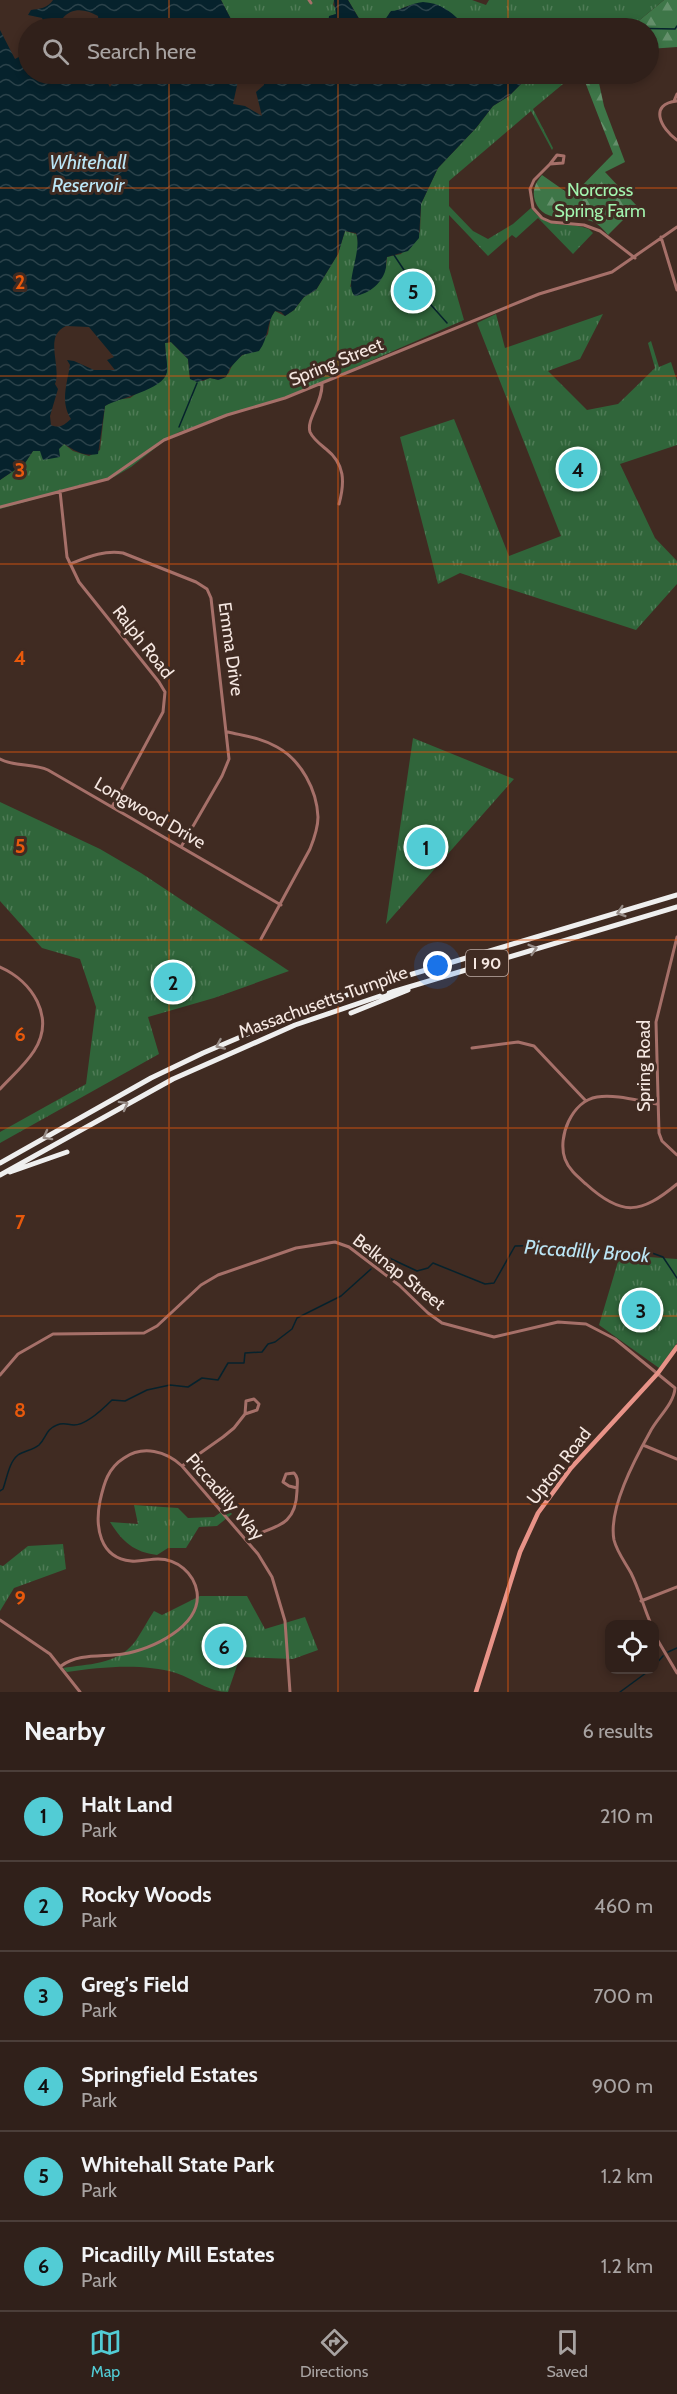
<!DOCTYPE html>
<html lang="en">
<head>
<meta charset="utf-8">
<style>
	body { margin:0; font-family:Cabin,sans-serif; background:#3c2d27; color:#f1f3f6 }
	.controls { position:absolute; right:18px; bottom:18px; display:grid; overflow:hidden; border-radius:12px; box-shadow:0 3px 9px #0003 }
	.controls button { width:54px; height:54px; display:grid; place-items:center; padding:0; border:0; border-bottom:2px solid #4b3e39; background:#30201a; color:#f1f3f6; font:30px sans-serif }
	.you { position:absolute; left:438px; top:966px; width:21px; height:21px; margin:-15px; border:4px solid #fff; border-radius:50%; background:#1a73e8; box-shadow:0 0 0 9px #1a73e833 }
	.badge { display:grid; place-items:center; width:39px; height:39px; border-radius:50%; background:#52ccd5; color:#111; font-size:20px; font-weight:700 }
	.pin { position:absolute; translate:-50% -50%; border:3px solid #fff; box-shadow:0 2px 6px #0006 }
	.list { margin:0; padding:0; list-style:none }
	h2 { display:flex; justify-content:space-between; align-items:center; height:78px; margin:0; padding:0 24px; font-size:26px }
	h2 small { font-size:20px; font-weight:400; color:#a8a3a2 }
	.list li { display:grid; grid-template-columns:39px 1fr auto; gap:18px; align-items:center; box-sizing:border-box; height:90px; padding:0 24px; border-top:2px solid #4b3e39 }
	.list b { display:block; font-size:22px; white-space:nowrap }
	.list p { margin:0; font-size:20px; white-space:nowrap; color:#a8a3a2 }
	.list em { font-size:20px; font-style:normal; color:#a8a3a2 }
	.icon { flex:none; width:33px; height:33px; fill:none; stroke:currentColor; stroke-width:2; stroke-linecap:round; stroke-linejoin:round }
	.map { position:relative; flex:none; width:677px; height:1692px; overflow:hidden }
	.search { position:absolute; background:#30201a; box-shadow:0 3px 9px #0003; left:18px; right:18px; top:18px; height:66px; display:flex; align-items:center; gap:15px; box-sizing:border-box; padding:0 21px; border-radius:33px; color:#a8a3a2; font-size:22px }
	.sheet { height:618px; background:#30201a }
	nav { display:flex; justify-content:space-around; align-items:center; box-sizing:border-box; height:84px; border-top:2px solid #4b3e39; background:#30201a; font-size:16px; color:#a8a3a2 }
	nav a { display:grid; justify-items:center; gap:3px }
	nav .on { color:#52ccd5 }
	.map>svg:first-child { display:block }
	.forest { fill:url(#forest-firs) }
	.park { fill:url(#park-tufts) }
	.water { fill:url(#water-waves); fill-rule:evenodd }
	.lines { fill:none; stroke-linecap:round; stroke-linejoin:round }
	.stream { stroke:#06222c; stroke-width:1.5 }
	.minor { stroke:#a67069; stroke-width:3 }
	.secondary { stroke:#e89388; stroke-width:4.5 }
	.motorway { stroke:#efefef; stroke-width:5 }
	.oneway { stroke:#988d88 }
	.grid { fill:none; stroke:#e8590c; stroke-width:1.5; stroke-opacity:0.55 }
	.labels { text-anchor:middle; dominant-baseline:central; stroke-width:6; stroke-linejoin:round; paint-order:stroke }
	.shield { fill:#402b22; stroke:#bfafa8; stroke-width:1.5 }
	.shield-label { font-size:16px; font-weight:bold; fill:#f5e7e1 }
	.park-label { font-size:18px; fill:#a2f4ae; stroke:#402b22 }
	.street-label { font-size:18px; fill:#f5e7e1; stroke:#402b22 }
	.water-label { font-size:20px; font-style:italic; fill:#bbe6f6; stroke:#402b22 }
	.grid-label { font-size:20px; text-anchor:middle; font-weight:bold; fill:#e8590c; stroke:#402b22; stroke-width:6; stroke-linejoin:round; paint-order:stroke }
</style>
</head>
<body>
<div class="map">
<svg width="677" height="1692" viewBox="0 0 677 1692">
	<defs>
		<pattern id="forest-firs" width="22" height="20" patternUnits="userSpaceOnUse" patternTransform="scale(1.5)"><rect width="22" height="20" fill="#3e7648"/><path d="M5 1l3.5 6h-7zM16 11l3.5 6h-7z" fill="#64906b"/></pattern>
		<pattern id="park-tufts" width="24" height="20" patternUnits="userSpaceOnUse" patternTransform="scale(1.5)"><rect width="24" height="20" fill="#30653a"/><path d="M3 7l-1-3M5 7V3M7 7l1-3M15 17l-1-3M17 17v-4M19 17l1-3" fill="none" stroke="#4f7b56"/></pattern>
		<pattern id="water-waves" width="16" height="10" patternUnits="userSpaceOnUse" patternTransform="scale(1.5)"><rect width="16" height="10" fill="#06222c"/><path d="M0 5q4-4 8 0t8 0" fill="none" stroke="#2b424a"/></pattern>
	</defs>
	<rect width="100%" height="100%" fill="#402b22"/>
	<path class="forest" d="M 664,0 L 677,0 L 677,47 L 649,49 L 648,28 L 630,28 Z
		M 582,74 L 597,74 L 604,106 L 625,162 L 605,172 L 637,206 L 608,235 C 604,230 599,225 594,222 C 575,214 544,226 535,201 C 532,190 535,183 542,175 L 572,196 L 613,154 Z"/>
	<path class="park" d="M 221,0 L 334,0 L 333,5 L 337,10 L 336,14 L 330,16 L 328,24 L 323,25 L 318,24 L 314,28 L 255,28 L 233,23 Z
		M 348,0 L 472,0 L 486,5 L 489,0 L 664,0 L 630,28 L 460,28 L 462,25 C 443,5 435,0 408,6 C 401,8 397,12 390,12 C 382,32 360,28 342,28 L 358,23 L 360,20 Z
		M 531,74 L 575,74 L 533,109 L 553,148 L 552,150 L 531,111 L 449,181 L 449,206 L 473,231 L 488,239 L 513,224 L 531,208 C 549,232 565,220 589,229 L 593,233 L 573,254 L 538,218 L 516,238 L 512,235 L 488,256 L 449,215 L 449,268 L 464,320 L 297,393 L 179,432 L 168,438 L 131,467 L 114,477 L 0,509 L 0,480 L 25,463 L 33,451 L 59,448 L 64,444 L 73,451 L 89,456 L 100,450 L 105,406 L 115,400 L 130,398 L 167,372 L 165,343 L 171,342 L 188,359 L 190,379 L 203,381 L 210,378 L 219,380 L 229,373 C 232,362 243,351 255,352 L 268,334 L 271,317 L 275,311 L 285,316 L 294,310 L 304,297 L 316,290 L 338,254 L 345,231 L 356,234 C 362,249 354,271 350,287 L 386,268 L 387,257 L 401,254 L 420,232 L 421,204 L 438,168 L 476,128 L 493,106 L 509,96 Z
		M 496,314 L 505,348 L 603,314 L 580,359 L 548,371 L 587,410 L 618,404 L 655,368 L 648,343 L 651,341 L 659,367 L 671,362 L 677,381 L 677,445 L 620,464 L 655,538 L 677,561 L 677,584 L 636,630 L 460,573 L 438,584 L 400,437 L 454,419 L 509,556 L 561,536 L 477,323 Z
		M 413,738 L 514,779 L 386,924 Z
		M 0,802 L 100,849 L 141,873 L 289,971 L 214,998 L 148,1017 L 159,1054 L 0,1143 L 0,1132 L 86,1084 L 96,1007 L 80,959 L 42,948 L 0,901 Z
		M 620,1255 L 677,1259 L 677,1343 L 659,1368 L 599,1325 Z
		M 134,1505 L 178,1508 L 188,1518 L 214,1517 L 227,1508 L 232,1514 L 217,1526 L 199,1527 L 186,1548 L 168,1548 L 157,1555 C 133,1552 122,1541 110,1522 L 138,1524 Z
		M 63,1544 L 66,1569 L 14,1588 L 0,1611 L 0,1565 L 3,1566 L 28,1546 Z
		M 200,1596 L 247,1596 L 265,1629 L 305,1617 L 318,1650 L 293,1659 L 240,1657 L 228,1692 C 209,1692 194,1679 176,1673 C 142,1663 102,1667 67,1672 L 63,1668 C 87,1664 116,1665 134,1643 C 141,1634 147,1621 154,1611 L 162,1615 Z"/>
	<path class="water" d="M 53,0 L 221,0 L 233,23 L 255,28 L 91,28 L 99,26 L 98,16 C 86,9 72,7 63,18 L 64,28 L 55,28 L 54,24 L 45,24 L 42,18 L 28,15 L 31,10 C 39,9 48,8 53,0 Z
		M 334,0 L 348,0 L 361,22 L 342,28 L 314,28 L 318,23 L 323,25 L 328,24 L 329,16 L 336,14 Z
		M 423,2 C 439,3 450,10 461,22 L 460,28 L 367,28 L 382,24 L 391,11 C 400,11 411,3 423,2 Z
		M 0,30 L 15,59 L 28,52 L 28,74 L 107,74 L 106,80 L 110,87 L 118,74 L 250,74 L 239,76 L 233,104 L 245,106 L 262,116 L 256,92 L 264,85 L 264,79 L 259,74 L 531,74 L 509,96 L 493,106 L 476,128 L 438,168 L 421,204 L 419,238 L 408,251 L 387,257 C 386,260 386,264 386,267 C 384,282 369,294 355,296 C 343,286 363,251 356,233 L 345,231 L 338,254 L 316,290 L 304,297 L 294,310 L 285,316 L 281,312 L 275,311 C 266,323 269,338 259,351 L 242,355 L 230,368 L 226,377 L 219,380 L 210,378 L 197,382 L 190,379 L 188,359 L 171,342 L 165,343 C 165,352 168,363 167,372 C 164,390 118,398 105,406 L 98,454 C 85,457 75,451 64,444 L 59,449 L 60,457 L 43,460 L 40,451 L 33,451 L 25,463 L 0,480 ZM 66,326 L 89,327 L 114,357 L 107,360 L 115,370 L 94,370 L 74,361 L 67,360 L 70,365 C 67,384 60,402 71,419 C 64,425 60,429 51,425 L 50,416 L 58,389 L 55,384 C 62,366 43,336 66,326 Z"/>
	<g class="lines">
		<path class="stream" d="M 621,28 L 675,29 L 677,26
			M 394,255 L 416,288 L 447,323
			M 179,427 L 197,383
			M 376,1264 L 385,1256 L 417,1271 L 428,1268 L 433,1263 L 485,1284 L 494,1283 L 515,1246 L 561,1245 L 574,1251 L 597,1250 L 616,1255 L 652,1253 L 663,1257 L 677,1278
			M 0,1491 L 3,1489 C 7,1478 9,1462 18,1455 C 24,1451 33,1450 39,1445 C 46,1438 46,1429 57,1425 C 64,1422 68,1425 74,1425 C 86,1425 105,1407 112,1400 L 125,1401 L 147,1390 L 170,1385 L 188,1387 L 202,1378 L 218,1380 L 228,1363 L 244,1363 L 245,1353 L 262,1352 L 268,1344 L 275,1342 L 292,1329 L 297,1318 L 341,1296 L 371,1269
			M 668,1652 L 677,1648
			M 654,1666 L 663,1656
			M 620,1692 L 650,1670"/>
		<path class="minor" d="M 309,0 L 311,3
			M 674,101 L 677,94
			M 677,101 C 648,104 661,129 677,140
			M 550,164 L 557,155 L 564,156 L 563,163 L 550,164 L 534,180 L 530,189 L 533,208 L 542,218 L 551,222 L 584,225 L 600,231 L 635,258
			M 661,237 L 677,290
			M 322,383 C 323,403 306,419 310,432 C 313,439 320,444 326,449 C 345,464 345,482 339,504
			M 60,491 L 67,557 L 79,582 L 159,682 L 165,692 L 163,712 L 112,807
			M 0,507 L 108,479 L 164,440 L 227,415 L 285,398 L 539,294 L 612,272 L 677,227
			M 70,564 C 88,557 104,550 123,553 L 196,582 L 207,589 L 211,598 L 229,759 L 222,776 L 181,847
			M 228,732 C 245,736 262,738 277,747 C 301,760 317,790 318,817 C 318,828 314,839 310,849 L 261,939
			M 0,759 C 15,767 33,763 48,770 L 281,905
			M 677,937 L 656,1022 L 659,1133 L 662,1141 L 677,1155
			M 0,967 C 32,981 56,1017 34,1051 C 25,1065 11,1077 0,1089
			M 472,1048 L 518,1042 L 534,1046 L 586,1101
			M 657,1104 C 638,1101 616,1094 597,1097 C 572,1101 557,1137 565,1159 C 569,1170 578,1177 586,1184 C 622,1217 641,1214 677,1184
			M 0,1375 L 18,1354 L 53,1334 L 144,1333 L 157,1326 L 201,1285 L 218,1275 L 296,1248 L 335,1242 L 349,1247 L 399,1285 L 428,1313 L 442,1323 L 494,1337 L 558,1322 L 586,1324 L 615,1339 L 675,1388 C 674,1404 657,1418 650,1432 C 635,1459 608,1509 614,1540 C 617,1552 625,1562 631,1573 C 639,1589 644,1608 651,1624
			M 643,1445 L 677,1459
			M 182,1466 L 223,1437 L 234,1428 L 245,1414 L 257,1410 L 259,1404 L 254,1399 L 246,1401 L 245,1414
			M 245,1539 C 272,1526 296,1529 297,1491 C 297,1483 299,1478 294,1473 L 286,1474 L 283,1482 L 289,1486 L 297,1488
			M 641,1601 L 677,1587
			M 0,1620 L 50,1654 L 80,1692
			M 654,1634 L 677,1673
			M 61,1666 C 78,1653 103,1657 123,1654 C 151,1650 202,1626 197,1592 C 194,1573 177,1559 158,1559 C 149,1559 140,1562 131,1561 C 99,1558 95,1526 100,1501 C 104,1483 108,1468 124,1458 C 143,1445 166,1451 182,1466 L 258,1554 L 272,1577 L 285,1621 L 290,1692"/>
		<path class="secondary" d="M 476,1692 L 520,1552 L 538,1513 L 571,1468 L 658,1373 L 677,1347"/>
		<path class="motorway" d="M 351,1013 L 408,990
			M 0,1163 L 151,1078 L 203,1053 L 306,1009 L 379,984 L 677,895
			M 10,1172 L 67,1152
			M 0,1175 L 173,1079 L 295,1025 L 392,992 L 677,907"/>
	</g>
	<defs><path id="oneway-chevron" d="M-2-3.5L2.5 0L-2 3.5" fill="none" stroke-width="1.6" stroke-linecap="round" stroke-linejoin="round" transform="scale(1.5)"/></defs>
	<g class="oneway">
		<use href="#oneway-chevron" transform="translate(621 912) rotate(163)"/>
		<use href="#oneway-chevron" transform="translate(533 949) rotate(-17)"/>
		<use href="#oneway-chevron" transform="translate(220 1045) rotate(156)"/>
		<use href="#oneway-chevron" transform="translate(124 1105) rotate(-29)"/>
		<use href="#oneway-chevron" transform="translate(47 1136) rotate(151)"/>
	</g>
	<path class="grid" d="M 169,0 L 169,28M 338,0 L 338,28M 508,0 L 508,28M 169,74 L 169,1692M 338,74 L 338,1692M 508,74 L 508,1692M 0,188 L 677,188M 0,376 L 677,376M 0,564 L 677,564M 0,752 L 677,752M 0,940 L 677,940M 0,1128 L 677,1128M 0,1316 L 677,1316M 0,1504 L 677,1504"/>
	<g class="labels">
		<rect class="shield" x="466" y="950" width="42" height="26" rx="4.5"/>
		<g class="shield-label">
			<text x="487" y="963">I 90</text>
		</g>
		<g class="park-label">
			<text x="600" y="190">Norcross<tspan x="600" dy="21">Spring Farm</tspan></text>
		</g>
		<g class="street-label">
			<text transform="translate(336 362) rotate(-22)">Spring Street</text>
			<text transform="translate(143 642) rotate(52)">Ralph Road</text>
			<text transform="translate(231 649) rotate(82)">Emma Drive</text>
			<text transform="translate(150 813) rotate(30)">Longwood Drive</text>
			<text transform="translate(323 1002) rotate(-20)">Massachusetts Turnpike</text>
			<text transform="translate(644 1066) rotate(-90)">Spring Road</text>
			<text transform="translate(399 1272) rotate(38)">Belknap Street</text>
			<text transform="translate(559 1466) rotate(-52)">Upton Road</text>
			<text transform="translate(225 1497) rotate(49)">Piccadilly Way</text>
		</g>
		<g class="water-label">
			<text x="88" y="162">Whitehall<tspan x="88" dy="23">Reservoir</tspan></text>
			<text transform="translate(587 1251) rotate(4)">Piccadilly Brook</text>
		</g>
	</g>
	<g class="grid-label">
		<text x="20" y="289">2</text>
		<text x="20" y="477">3</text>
		<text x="20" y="665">4</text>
		<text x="20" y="853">5</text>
		<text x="20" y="1041">6</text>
		<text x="20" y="1229">7</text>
		<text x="20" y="1417">8</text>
		<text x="20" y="1605">9</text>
	</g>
</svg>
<div class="controls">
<button><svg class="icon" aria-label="locate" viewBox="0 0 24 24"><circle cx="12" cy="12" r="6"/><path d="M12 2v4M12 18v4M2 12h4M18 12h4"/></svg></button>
</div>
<div class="you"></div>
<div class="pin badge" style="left:426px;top:847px">1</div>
<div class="pin badge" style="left:173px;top:982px">2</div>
<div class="pin badge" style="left:641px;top:1310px">3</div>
<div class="pin badge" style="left:578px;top:469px">4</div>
<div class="pin badge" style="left:413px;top:291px">5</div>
<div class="pin badge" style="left:224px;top:1646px">6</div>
<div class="search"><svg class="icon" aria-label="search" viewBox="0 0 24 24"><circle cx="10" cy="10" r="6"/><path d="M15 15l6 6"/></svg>Search here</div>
</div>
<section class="sheet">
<h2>Nearby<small>6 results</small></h2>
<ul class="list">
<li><span class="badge">1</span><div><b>Halt Land</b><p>Park</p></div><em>210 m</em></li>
<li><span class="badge">2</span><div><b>Rocky Woods</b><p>Park</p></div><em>460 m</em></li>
<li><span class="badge">3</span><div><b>Greg's Field</b><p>Park</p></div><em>700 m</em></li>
<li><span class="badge">4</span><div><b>Springfield Estates</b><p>Park</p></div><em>900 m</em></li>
<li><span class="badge">5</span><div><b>Whitehall State Park</b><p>Park</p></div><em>1.2 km</em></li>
<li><span class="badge">6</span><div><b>Picadilly Mill Estates</b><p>Park</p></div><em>1.2 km</em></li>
</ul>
</section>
<nav>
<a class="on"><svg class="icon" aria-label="map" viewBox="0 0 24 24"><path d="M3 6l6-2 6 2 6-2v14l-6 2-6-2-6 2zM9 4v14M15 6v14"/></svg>Map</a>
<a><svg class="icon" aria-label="directions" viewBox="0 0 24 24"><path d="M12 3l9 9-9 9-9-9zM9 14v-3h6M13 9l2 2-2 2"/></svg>Directions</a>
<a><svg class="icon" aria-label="saved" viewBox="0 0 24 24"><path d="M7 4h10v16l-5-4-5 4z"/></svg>Saved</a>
</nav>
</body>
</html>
